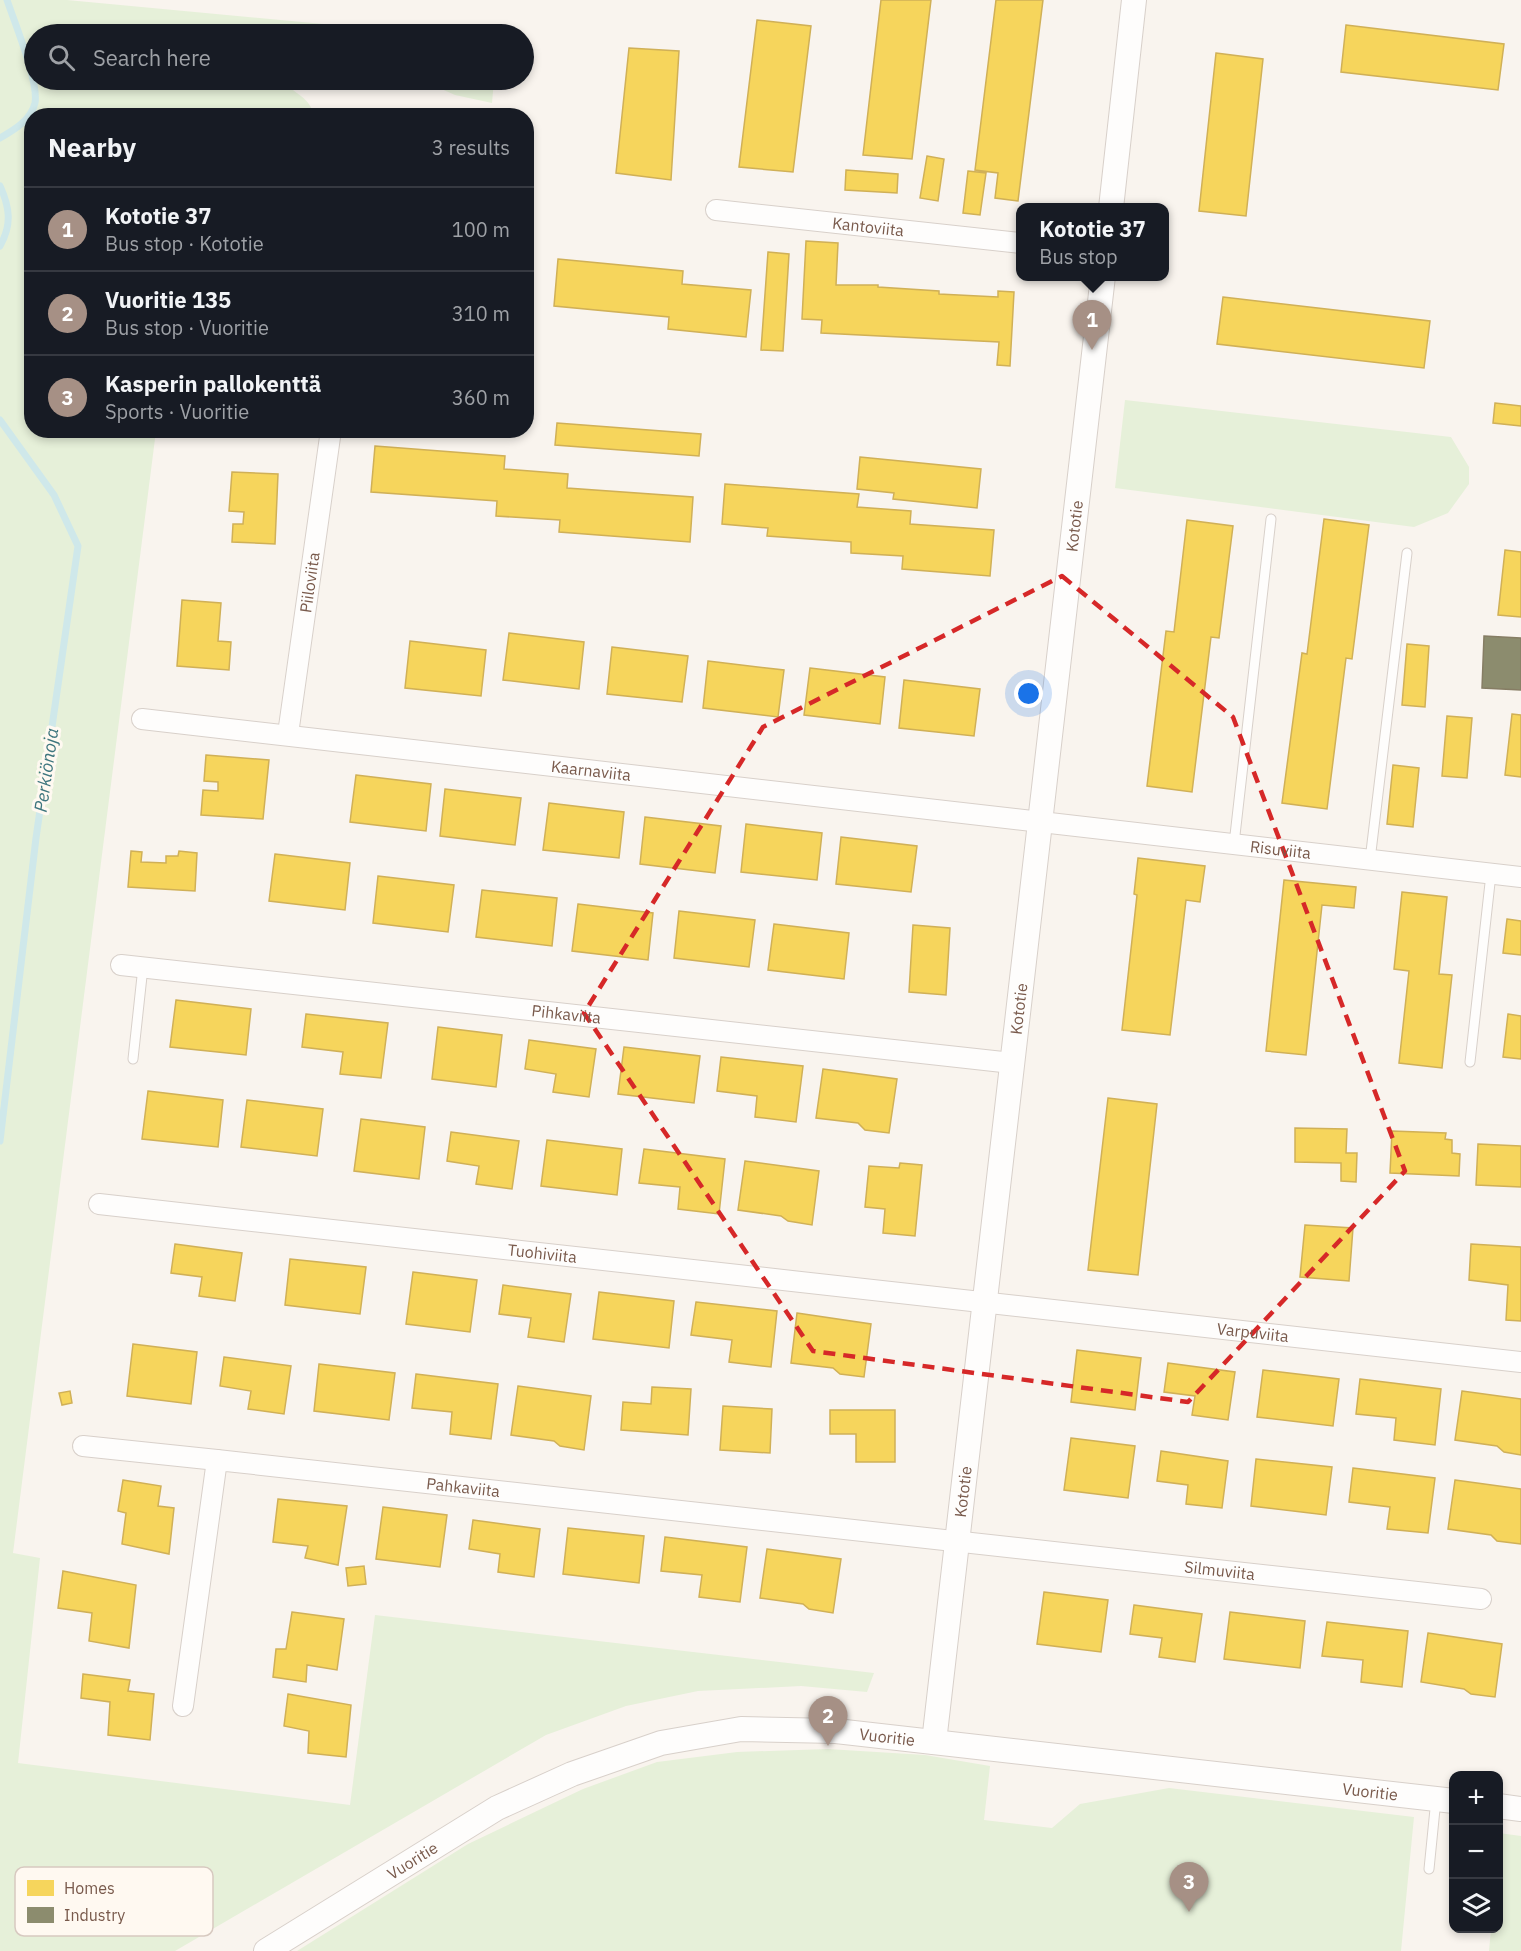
<!DOCTYPE html>
<html lang="en">
<head>
<meta charset="utf-8">
<style>
	body { margin:0; font-family:"IBM Plex Sans",sans-serif; background:#20242c; color:#f1f3f6 }
	.controls { position:absolute; right:18px; bottom:18px; display:grid; overflow:hidden; border-radius:12px; box-shadow:0 3px 9px #0003 }
	.controls button { width:54px; height:54px; display:grid; place-items:center; padding:0; border:0; border-bottom:2px solid #363941; background:#171b24; color:#f1f3f6; font:30px sans-serif }
	.you { position:absolute; left:1029px; top:694px; width:21px; height:21px; margin:-15px; border:4px solid #fff; border-radius:50%; background:#1a73e8; box-shadow:0 0 0 9px #1a73e833 }
	.badge { display:grid; place-items:center; width:39px; height:39px; border-radius:50%; background:#a69085; color:#fff; font-size:20px; font-weight:700 }
	.pin { position:absolute; translate:-50% -50px; filter:drop-shadow(0 2px 3px #0008) }
	.pin::after { content:''; position:absolute; top:32px; width:21px; height:18px; background:inherit; clip-path:polygon(0 0,100% 0,50% 100%) }
	.popup { position:absolute; left:1016px; top:203px; width:153px; height:78px; box-sizing:border-box; display:grid; place-content:center; border-radius:12px; background:#171b24; filter:drop-shadow(0 2px 4px #0005); font-size:20px; white-space:nowrap; color:#9ea1a6 }
	.popup b { font-size:22px; color:#f1f3f6 }
	.popup::after { content:''; position:absolute; left:50%; top:100%; margin-left:-12px; border:12px solid transparent; border-top-color:#171b24 }
	.list { margin:0; padding:0; list-style:none }
	h2 { display:flex; justify-content:space-between; align-items:center; height:78px; margin:0; padding:0 24px; font-size:26px }
	h2 small { font-size:20px; font-weight:400; color:#9ea1a6 }
	.list li { display:grid; grid-template-columns:39px 1fr auto; gap:18px; align-items:center; box-sizing:border-box; height:84px; padding:0 24px; border-top:2px solid #363941 }
	.list b { display:block; font-size:22px; white-space:nowrap }
	.list p { margin:0; font-size:20px; white-space:nowrap; color:#9ea1a6 }
	.list em { font-size:20px; font-style:normal; color:#9ea1a6 }
	.icon { flex:none; width:33px; height:33px; fill:none; stroke:currentColor; stroke-width:2; stroke-linecap:round; stroke-linejoin:round }
	.map { position:relative; flex:none; width:1521px; height:1951px; overflow:hidden }
	.search { position:absolute; background:#171b24; box-shadow:0 3px 9px #0003; left:24px; top:24px; width:510px; height:66px; display:flex; align-items:center; gap:15px; box-sizing:border-box; padding:0 21px; border-radius:33px; color:#9ea1a6; font-size:22px }
	.panel { position:absolute; background:#171b24; box-shadow:0 3px 9px #0003; left:24px; top:108px; width:510px; height:330px; border-radius:24px }
	.map>svg:first-child { display:block }
	.green { fill:#e6f0d9 }
	.homes { fill:#f6d55c; stroke:#d0b057; stroke-width:1.5 }
	.industry { fill:#8c8c6e; stroke:#867d64; stroke-width:1.5 }
	.lines { fill:none; stroke-linecap:round; stroke-linejoin:round }
	.stream { stroke:#cfe8ea; stroke-width:7 }
	.service-casing { stroke:#d8d0ca; stroke-width:11 }
	.minor-casing { stroke:#d8d0ca; stroke-width:22 }
	.tertiary-casing { stroke:#d8d0ca; stroke-width:26 }
	.service { stroke:#fefdfc; stroke-width:9 }
	.minor { stroke:#fefdfc; stroke-width:20 }
	.tertiary { stroke:#fefdfc; stroke-width:24 }
	.marked { fill:none; stroke:#d62828; stroke-width:4.5; stroke-dasharray:12 8; stroke-linejoin:round }
	.labels { text-anchor:middle; dominant-baseline:central; stroke-width:6; stroke-linejoin:round; paint-order:stroke }
	.street-label { font-size:16px; fill:#795a4c; stroke:#fff9f1 }
	.water-label { font-size:18px; font-style:italic; fill:#3e767e; stroke:#fff9f1 }
	.key { fill:#fff9f1; stroke:#d7c9c0; stroke-width:1.5 }
	.key-label { font-size:16px; fill:#795a4c }
</style>
</head>
<body>
<div class="map">
<svg width="1521" height="1951" viewBox="0 0 1521 1951">
	<rect width="100%" height="100%" fill="#f9f4ee"/>
	<path class="green" d="M 0,0 L 67,0 L 430,34 L 34,34 L 34,80 L 291,80 L 289,87 C 299,95 313,102 313,116 L 32,116 L 32,430 L 156,431 L 13,1553 L 40,1558 L 18,1763 L 350,1805 L 375,1615 L 874,1673 L 867,1692 L 801,1686 L 698,1691 L 626,1706 L 546,1735 L 175,1951 L 0,1951 Z
		M 421,80 L 494,80 L 492,103 L 455,95 Z
		M 1125,400 L 1451,437 L 1469,467 L 1469,484 L 1448,513 L 1414,527 L 1115,488 Z
		M 828,1749 L 925,1755 L 990,1766 L 984,1820 L 1052,1828 L 1080,1804 L 1169,1788 L 1414,1817 L 1401,1951 L 297,1951 L 468,1844 L 583,1789 L 657,1762 L 737,1752 Z
		M 1499,1833 L 1521,1836 L 1521,1951 L 1489,1951 L 1491,1929 L 1498,1928 Z"/>
	<path class="homes" d="M 881,0 L 931,0 L 912,159 L 863,155 Z
		M 996,0 L 1043,0 L 1018,201 L 995,198 L 998,173 L 975,170 Z
		M 757,20 L 811,26 L 793,172 L 739,167 Z
		M 1346,25 L 1504,44 L 1498,90 L 1341,72 Z
		M 629,48 L 679,51 L 671,180 L 616,173 Z
		M 1216,53 L 1263,59 L 1246,216 L 1199,211 Z
		M 927,156 L 944,159 L 938,201 L 920,198 Z
		M 846,170 L 898,174 L 897,193 L 845,190 Z
		M 968,171 L 986,173 L 980,215 L 963,213 Z
		M 806,241 L 838,243 L 836,285 L 878,285 L 878,287 L 939,291 L 939,294 L 998,297 L 998,291 L 1014,292 L 1010,366 L 997,365 L 999,342 L 821,333 L 822,320 L 802,319 Z
		M 768,252 L 789,254 L 783,351 L 761,350 Z
		M 558,259 L 683,271 L 682,284 L 751,290 L 746,337 L 668,329 L 669,317 L 554,306 Z
		M 1223,297 L 1430,321 L 1424,368 L 1217,344 Z
		M 1495,403 L 1521,406 L 1521,426 L 1493,423 Z
		M 557,423 L 701,434 L 699,456 L 555,445 Z
		M 375,446 L 505,456 L 504,469 L 568,474 L 567,488 L 693,497 L 690,542 L 559,532 L 560,520 L 496,516 L 497,501 L 371,492 Z
		M 860,457 L 981,469 L 977,508 L 893,499 L 894,493 L 857,489 Z
		M 232,472 L 278,474 L 275,544 L 232,542 L 233,524 L 243,524 L 244,512 L 229,511 Z
		M 725,484 L 859,494 L 857,507 L 911,511 L 910,524 L 994,530 L 990,576 L 902,569 L 903,556 L 851,553 L 851,542 L 767,536 L 768,528 L 722,524 Z
		M 1324,519 L 1369,525 L 1352,659 L 1346,658 L 1327,809 L 1282,803 L 1302,653 L 1307,654 Z
		M 1187,520 L 1233,526 L 1219,638 L 1211,637 L 1192,792 L 1147,786 L 1166,631 L 1174,632 Z
		M 1505,550 L 1521,552 L 1521,617 L 1498,615 Z
		M 182,600 L 221,603 L 218,641 L 231,642 L 229,670 L 177,666 Z
		M 509,633 L 584,642 L 579,689 L 503,680 Z
		M 410,641 L 486,650 L 481,696 L 405,688 Z
		M 1407,644 L 1429,646 L 1425,707 L 1402,705 Z
		M 612,647 L 688,656 L 682,702 L 607,694 Z
		M 708,661 L 784,670 L 778,717 L 703,708 Z
		M 810,668 L 885,677 L 880,724 L 804,715 Z
		M 904,680 L 980,689 L 974,736 L 899,728 Z
		M 1512,714 L 1521,715 L 1521,777 L 1505,775 Z
		M 1447,716 L 1472,718 L 1467,778 L 1442,776 Z
		M 206,755 L 269,760 L 263,819 L 201,815 L 203,790 L 218,791 L 218,782 L 204,781 Z
		M 1393,765 L 1419,768 L 1413,827 L 1387,824 Z
		M 356,775 L 431,784 L 426,831 L 350,822 Z
		M 445,789 L 521,798 L 515,845 L 440,836 Z
		M 549,803 L 624,812 L 619,858 L 543,850 Z
		M 645,817 L 721,826 L 715,873 L 640,864 Z
		M 746,824 L 822,833 L 817,880 L 741,872 Z
		M 841,837 L 917,846 L 911,892 L 836,884 Z
		M 131,851 L 142,852 L 141,862 L 166,863 L 166,856 L 178,856 L 179,851 L 197,853 L 195,891 L 128,887 Z
		M 275,854 L 350,863 L 345,910 L 269,901 Z
		M 1138,858 L 1205,866 L 1200,902 L 1186,900 L 1170,1035 L 1122,1030 L 1137,895 L 1134,894 Z
		M 378,876 L 454,885 L 448,932 L 373,923 Z
		M 1284,880 L 1356,887 L 1354,908 L 1322,905 L 1306,1055 L 1266,1051 Z
		M 482,890 L 557,898 L 552,946 L 476,937 Z
		M 1402,892 L 1447,897 L 1439,974 L 1452,975 L 1442,1068 L 1399,1063 L 1409,971 L 1394,969 Z
		M 578,904 L 653,913 L 648,960 L 572,951 Z
		M 679,911 L 755,920 L 749,967 L 674,958 Z
		M 1507,919 L 1521,921 L 1521,955 L 1503,953 Z
		M 774,924 L 849,933 L 844,979 L 768,970 Z
		M 913,925 L 950,928 L 946,995 L 909,992 Z
		M 176,1000 L 251,1009 L 246,1055 L 170,1047 Z
		M 306,1014 L 388,1023 L 381,1078 L 340,1074 L 343,1052 L 302,1047 Z
		M 1508,1014 L 1521,1016 L 1521,1059 L 1503,1057 Z
		M 438,1027 L 502,1035 L 496,1087 L 432,1079 Z
		M 529,1040 L 596,1049 L 589,1097 L 553,1092 L 556,1074 L 525,1069 Z
		M 624,1047 L 700,1056 L 694,1103 L 618,1094 Z
		M 721,1057 L 803,1066 L 796,1122 L 755,1117 L 757,1096 L 717,1091 Z
		M 823,1069 L 897,1079 L 889,1133 L 865,1130 L 858,1123 L 816,1118 Z
		M 148,1091 L 223,1100 L 218,1147 L 142,1139 Z
		M 1108,1098 L 1157,1104 L 1138,1275 L 1088,1270 Z
		M 247,1100 L 323,1109 L 317,1156 L 241,1147 Z
		M 361,1119 L 425,1127 L 419,1179 L 354,1171 Z
		M 1295,1128 L 1347,1129 L 1346,1153 L 1357,1153 L 1356,1182 L 1341,1181 L 1341,1163 L 1295,1162 Z
		M 1392,1131 L 1446,1133 L 1445,1139 L 1452,1140 L 1452,1153 L 1460,1154 L 1459,1176 L 1390,1173 Z
		M 451,1132 L 519,1141 L 512,1189 L 476,1184 L 479,1166 L 447,1161 Z
		M 547,1140 L 622,1149 L 617,1195 L 541,1186 Z
		M 1478,1144 L 1521,1146 L 1521,1187 L 1476,1185 Z
		M 644,1149 L 725,1159 L 719,1214 L 678,1209 L 680,1187 L 639,1183 Z
		M 745,1161 L 819,1171 L 812,1225 L 788,1221 L 781,1216 L 738,1210 Z
		M 900,1163 L 922,1165 L 915,1236 L 883,1233 L 885,1209 L 865,1207 L 869,1166 L 899,1168 Z
		M 1305,1225 L 1353,1228 L 1349,1281 L 1300,1277 Z
		M 175,1244 L 242,1253 L 235,1301 L 199,1296 L 202,1277 L 171,1273 Z
		M 1471,1244 L 1521,1247 L 1521,1321 L 1506,1320 L 1508,1285 L 1469,1280 Z
		M 290,1259 L 366,1267 L 360,1314 L 285,1305 Z
		M 413,1272 L 477,1280 L 470,1332 L 406,1324 Z
		M 503,1285 L 571,1294 L 564,1342 L 528,1337 L 531,1318 L 499,1314 Z
		M 599,1292 L 674,1301 L 669,1348 L 593,1339 Z
		M 696,1302 L 777,1311 L 771,1367 L 729,1362 L 732,1340 L 691,1335 Z
		M 797,1313 L 871,1324 L 864,1377 L 840,1374 L 833,1368 L 791,1363 Z
		M 133,1344 L 197,1352 L 191,1404 L 127,1396 Z
		M 1077,1350 L 1141,1358 L 1135,1410 L 1071,1402 Z
		M 224,1357 L 291,1366 L 284,1414 L 248,1409 L 251,1391 L 220,1386 Z
		M 1168,1363 L 1235,1372 L 1228,1420 L 1192,1415 L 1195,1396 L 1164,1392 Z
		M 319,1364 L 395,1373 L 389,1420 L 314,1411 Z
		M 1263,1370 L 1339,1379 L 1333,1426 L 1257,1417 Z
		M 416,1374 L 498,1384 L 491,1439 L 450,1434 L 452,1412 L 412,1408 Z
		M 1360,1379 L 1441,1389 L 1435,1445 L 1394,1440 L 1396,1418 L 1356,1414 Z
		M 518,1386 L 591,1396 L 584,1450 L 560,1446 L 554,1441 L 511,1435 Z
		M 652,1387 L 691,1389 L 688,1435 L 621,1430 L 623,1402 L 651,1404 Z
		M 70,1391 L 72,1403 L 62,1405 L 59,1393 Z
		M 1462,1391 L 1521,1399 L 1521,1455 L 1504,1452 L 1497,1446 L 1455,1440 Z
		M 723,1406 L 772,1409 L 770,1453 L 720,1450 Z
		M 830,1410 L 895,1410 L 895,1462 L 856,1462 L 856,1434 L 830,1434 Z
		M 1071,1438 L 1135,1446 L 1128,1498 L 1064,1490 Z
		M 1161,1451 L 1228,1461 L 1222,1508 L 1186,1504 L 1188,1485 L 1157,1481 Z
		M 1256,1459 L 1332,1467 L 1326,1515 L 1251,1506 Z
		M 1353,1468 L 1435,1478 L 1428,1533 L 1387,1529 L 1390,1507 L 1349,1502 Z
		M 123,1480 L 161,1486 L 158,1506 L 174,1508 L 169,1554 L 122,1544 L 126,1513 L 118,1511 Z
		M 1455,1480 L 1521,1489 L 1521,1544 L 1497,1541 L 1491,1535 L 1448,1529 Z
		M 278,1499 L 347,1506 L 338,1565 L 305,1558 L 308,1546 L 273,1542 Z
		M 383,1507 L 447,1515 L 440,1567 L 376,1559 Z
		M 473,1520 L 540,1529 L 534,1577 L 498,1572 L 500,1554 L 469,1549 Z
		M 568,1528 L 644,1536 L 639,1583 L 563,1574 Z
		M 665,1537 L 747,1547 L 740,1602 L 699,1597 L 702,1575 L 661,1571 Z
		M 767,1549 L 841,1559 L 833,1613 L 809,1609 L 803,1604 L 760,1598 Z
		M 364,1566 L 366,1584 L 348,1586 L 346,1568 Z
		M 63,1571 L 136,1585 L 129,1648 L 89,1641 L 92,1613 L 58,1608 Z
		M 1044,1592 L 1108,1600 L 1101,1652 L 1037,1644 Z
		M 1134,1605 L 1202,1614 L 1195,1662 L 1159,1657 L 1162,1638 L 1130,1634 Z
		M 292,1612 L 344,1619 L 337,1670 L 307,1665 L 306,1682 L 273,1677 L 276,1649 L 286,1649 Z
		M 1230,1612 L 1305,1621 L 1300,1668 L 1224,1659 Z
		M 1327,1622 L 1408,1631 L 1402,1687 L 1361,1682 L 1363,1660 L 1322,1656 Z
		M 1428,1633 L 1502,1644 L 1495,1697 L 1471,1694 L 1464,1689 L 1421,1682 Z
		M 83,1674 L 130,1680 L 128,1691 L 154,1694 L 150,1740 L 108,1735 L 110,1702 L 81,1698 Z
		M 288,1694 L 351,1705 L 346,1757 L 308,1753 L 309,1731 L 284,1726 Z"/>
	<path class="industry" d="M 1484,636 L 1521,638 L 1521,690 L 1482,688 Z"/>
	<g class="lines">
		<path class="stream" d="M 0,138 C 14,130 31,120 35,103 C 39,82 14,21 7,0
			M 0,186 C 10,208 12,225 0,246
			M 0,420 L 54,495 L 78,546 L 36,838 L 0,1141"/>
		<defs>
			<path id="service" d="M 1234,844 L 1271,519
				M 1370,860 L 1407,553
				M 133,1059 L 143,967
				M 1470,1062 L 1491,874
				M 1429,1869 L 1436,1799"/>
			<g id="minor">
				<path id="s1" d="M 716,210 L 1020,243"/>
				<path id="s2" d="M 142,719 L 1521,877"/>
				<path id="s3" d="M 288,734 L 331,430"/>
				<path id="s4" d="M 121,965 L 1012,1063"/>
				<path id="s5" d="M 99,1204 L 1521,1362"/>
				<path d="M 83,1446 L 217,1460"/>
				<path id="s6" d="M 183,1706 L 217,1460 L 1481,1599"/>
			</g>
			<g id="tertiary">
				<path d="M 1111,208 L 1134,0"/>
				<path id="s7" d="M 934,1742 L 1103,276"/>
				<path d="M 1498,1806 L 1521,1809"/>
				<path id="s8" d="M 266,1951 L 497,1808 L 572,1774 L 661,1743 L 741,1729 L 836,1731 L 1454,1801"/>
			</g>
		</defs>
		<use href="#service" class="service-casing"/>
		<use href="#minor" class="minor-casing"/>
		<use href="#tertiary" class="tertiary-casing"/>
		<use href="#service" class="service"/>
		<use href="#minor" class="minor"/>
		<use href="#tertiary" class="tertiary"/>
	</g>
	<path class="marked" d="M 1062,576 L 1233,717 L 1405,1171 L 1188,1402 L 813,1351 L 584,1013 L 763,727 Z"/>
	<g class="labels">
		<g class="street-label">
			<text stroke="none"><textPath href="#s1" startOffset="153">Kantoviita</textPath></text>
			<text stroke="none"><textPath href="#s7" startOffset="1224">Kototie</textPath></text>
			<text stroke="none"><textPath href="#s3" startOffset="153">Piiloviita</textPath></text>
			<text stroke="none"><textPath href="#s2" startOffset="452">Kaarnaviita</textPath></text>
			<text stroke="none"><textPath href="#s2" startOffset="1146">Risuviita</textPath></text>
			<text stroke="none"><textPath href="#s7" startOffset="738">Kototie</textPath></text>
			<text stroke="none"><textPath href="#s4" startOffset="448">Pihkaviita</textPath></text>
			<text stroke="none"><textPath href="#s5" startOffset="446">Tuohiviita</textPath></text>
			<text stroke="none"><textPath href="#s5" startOffset="1161">Varpuviita</textPath></text>
			<text stroke="none"><textPath href="#s6" startOffset="496">Pahkaviita</textPath></text>
			<text stroke="none"><textPath href="#s7" startOffset="252">Kototie</textPath></text>
			<text stroke="none"><textPath href="#s6" startOffset="1257">Silmuviita</textPath></text>
			<text stroke="none"><textPath href="#s8" startOffset="676">Vuoritie</textPath></text>
			<text stroke="none"><textPath href="#s8" startOffset="1162">Vuoritie</textPath></text>
			<text stroke="none"><textPath href="#s8" startOffset="172">Vuoritie</textPath></text>
		</g>
		<g class="water-label">
			<text transform="translate(46 770) rotate(-82)">Perkiönoja</text>
		</g>
	</g>
	<rect x="15" y="1867" width="198" height="69" rx="9" class="key"/>
	<rect x="27" y="1880" width="27" height="16" fill="#f6d55c"/>
	<rect x="27" y="1907" width="27" height="16" fill="#8c8c6e"/>
	<g class="key-label">
		<text x="64" y="1894">Homes</text>
		<text x="64" y="1921">Industry</text>
	</g>
</svg>
<div class="controls">
<button>+</button>
<button>−</button>
<button><svg class="icon" aria-label="layers" viewBox="0 0 24 24"><path d="M12 4l9 5-9 5-9-5zM3 14l9 5 9-5"/></svg></button>
</div>
<div class="you"></div>
<div class="pin badge" style="left:1092px;top:350px">1</div>
<div class="popup"><b>Kototie 37</b>Bus stop</div>
<div class="pin badge" style="left:828px;top:1746px">2</div>
<div class="pin badge" style="left:1189px;top:1912px">3</div>
<div class="search"><svg class="icon" aria-label="search" viewBox="0 0 24 24"><circle cx="10" cy="10" r="6"/><path d="M15 15l6 6"/></svg>Search here</div>
<section class="panel">
<h2>Nearby<small>3 results</small></h2>
<ul class="list">
<li><span class="badge">1</span><div><b>Kototie 37</b><p>Bus stop · Kototie</p></div><em>100 m</em></li>
<li><span class="badge">2</span><div><b>Vuoritie 135</b><p>Bus stop · Vuoritie</p></div><em>310 m</em></li>
<li><span class="badge">3</span><div><b>Kasperin pallokenttä</b><p>Sports · Vuoritie</p></div><em>360 m</em></li>
</ul>
</section>
</div>
</body>
</html>
